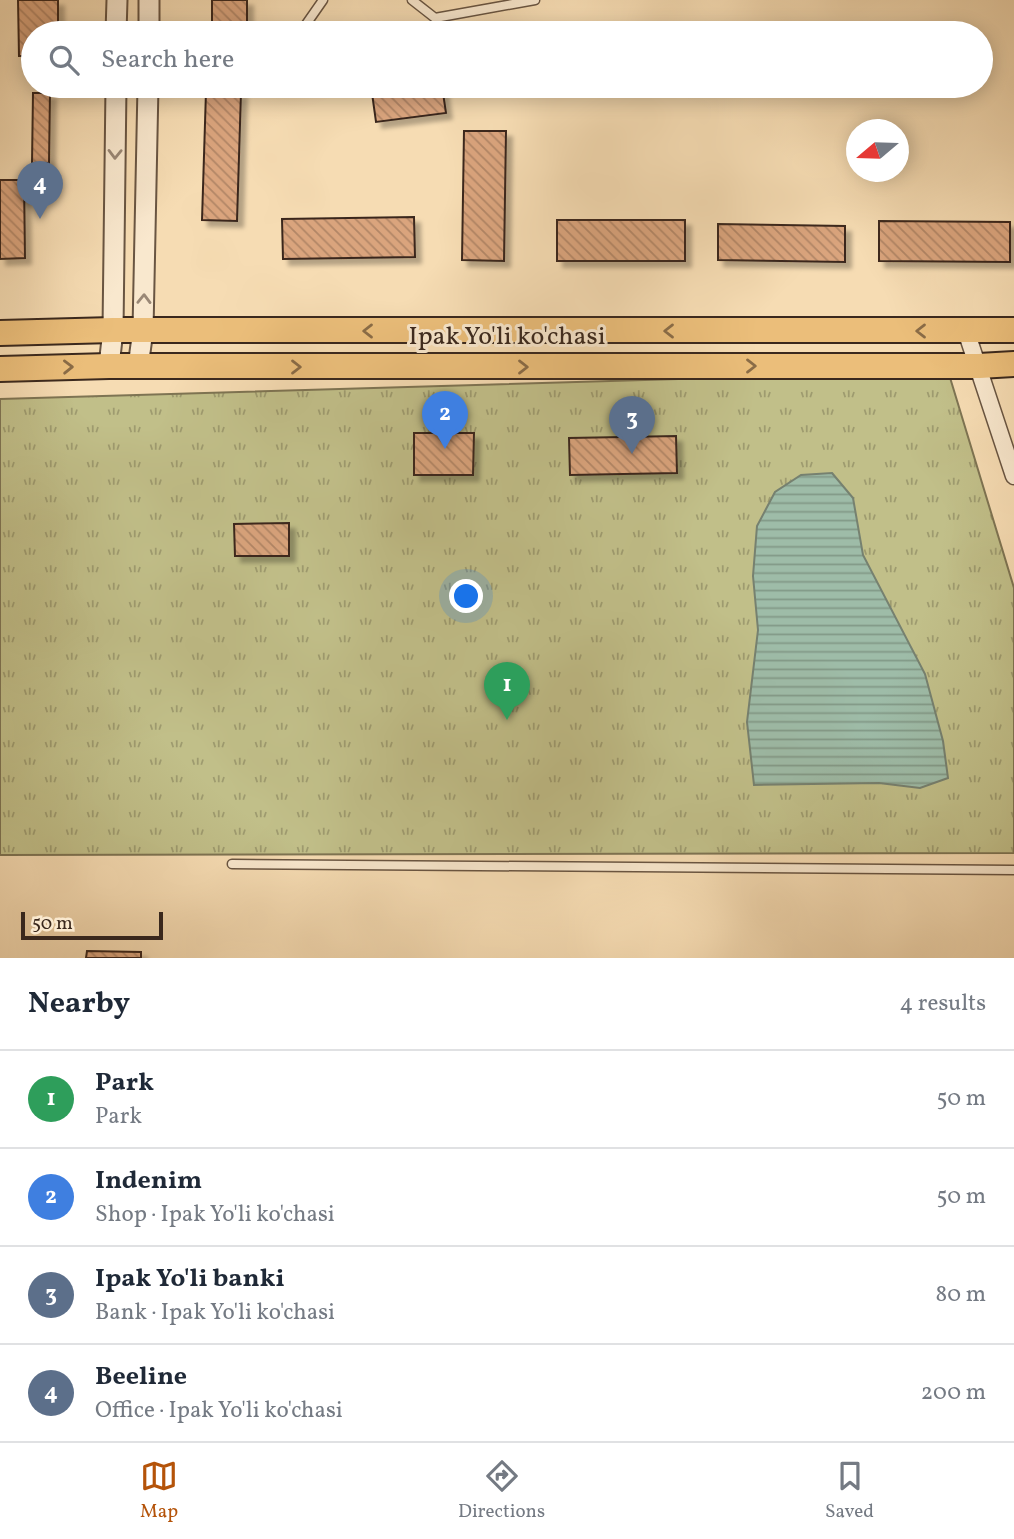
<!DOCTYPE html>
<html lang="en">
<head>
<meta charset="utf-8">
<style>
	body { margin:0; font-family:Vollkorn,serif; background:#f6f6f7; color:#1f2937 }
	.compass { position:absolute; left:846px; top:119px; width:63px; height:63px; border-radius:50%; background:#fff; box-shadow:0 4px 18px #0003; rotate:251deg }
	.scale { position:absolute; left:21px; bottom:18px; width:142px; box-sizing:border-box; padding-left:7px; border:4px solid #3a281d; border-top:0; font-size:19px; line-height:24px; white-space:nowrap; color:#3a281d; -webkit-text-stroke:5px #f9e8ce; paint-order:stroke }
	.you { position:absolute; left:467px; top:597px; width:24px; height:24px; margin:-18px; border:5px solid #fff; border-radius:50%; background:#1a73e8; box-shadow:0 0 0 10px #1a73e833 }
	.badge { display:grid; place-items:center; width:46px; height:46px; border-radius:50%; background:#b45309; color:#fff; font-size:23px; font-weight:700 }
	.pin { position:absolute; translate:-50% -58px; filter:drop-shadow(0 2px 4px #0008) }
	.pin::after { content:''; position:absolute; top:37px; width:24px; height:21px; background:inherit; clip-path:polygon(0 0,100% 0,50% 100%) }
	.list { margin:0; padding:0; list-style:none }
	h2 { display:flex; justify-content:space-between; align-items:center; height:91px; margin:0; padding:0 28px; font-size:30px }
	h2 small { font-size:23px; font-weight:400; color:#747a83 }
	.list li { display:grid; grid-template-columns:46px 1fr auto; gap:21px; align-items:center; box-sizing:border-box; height:98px; padding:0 28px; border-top:2px solid #e0e1e3 }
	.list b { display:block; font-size:26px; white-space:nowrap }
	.list p { margin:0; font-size:23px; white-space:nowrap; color:#747a83 }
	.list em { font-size:23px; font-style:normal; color:#747a83 }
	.icon { flex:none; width:38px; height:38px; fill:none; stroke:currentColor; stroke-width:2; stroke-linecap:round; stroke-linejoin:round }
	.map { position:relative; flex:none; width:1014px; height:958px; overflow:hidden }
	.search { position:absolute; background:#fff; box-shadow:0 4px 18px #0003; left:21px; right:21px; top:21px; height:77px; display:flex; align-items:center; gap:18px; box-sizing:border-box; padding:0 24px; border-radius:38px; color:#747a83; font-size:26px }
	.sheet { height:483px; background:#fff }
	nav { display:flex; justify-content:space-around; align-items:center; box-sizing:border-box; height:98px; border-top:2px solid #e0e1e3; background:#fff; font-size:19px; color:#747a83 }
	nav a { display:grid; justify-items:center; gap:4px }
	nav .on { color:#b45309 }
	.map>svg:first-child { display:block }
	.grass { fill:url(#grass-tufts); stroke:#7e7453; stroke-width:2 }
	.water { fill:url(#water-rules); stroke:#768170; stroke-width:2 }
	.building { fill:url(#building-back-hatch); stroke:#3a281d; stroke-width:2; filter:url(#shadow) }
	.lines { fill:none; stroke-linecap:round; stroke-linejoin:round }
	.service-casing { stroke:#695542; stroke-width:11 }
	.minor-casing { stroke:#695542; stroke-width:19 }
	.tertiary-casing { stroke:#695542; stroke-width:23 }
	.primary-casing { stroke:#3a281d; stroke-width:28 }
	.service { stroke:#f9e8ce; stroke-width:8 }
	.minor { stroke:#f9e8ce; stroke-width:16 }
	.tertiary { stroke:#f9e8ce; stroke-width:19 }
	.primary { stroke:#ebbe7a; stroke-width:24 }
	.oneway { stroke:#9a8876 }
	.oneway2 { stroke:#8a6c47 }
	.labels { text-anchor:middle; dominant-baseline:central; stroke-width:6; stroke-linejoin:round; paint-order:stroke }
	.street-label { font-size:26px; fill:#3a281d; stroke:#f9e8ce }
</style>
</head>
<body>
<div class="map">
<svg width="1014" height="958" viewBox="0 0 1014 958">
	<defs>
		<pattern id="grass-tufts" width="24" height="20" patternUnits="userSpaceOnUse" patternTransform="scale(1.75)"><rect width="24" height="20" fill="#c1bf89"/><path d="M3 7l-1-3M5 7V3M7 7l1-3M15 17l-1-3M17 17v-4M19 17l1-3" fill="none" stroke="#9e9b6f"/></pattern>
		<pattern id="water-rules" width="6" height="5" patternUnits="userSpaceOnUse" patternTransform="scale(1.75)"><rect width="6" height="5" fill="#9ebca8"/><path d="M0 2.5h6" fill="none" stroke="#829988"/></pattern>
		<pattern id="building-back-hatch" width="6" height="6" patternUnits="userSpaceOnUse" patternTransform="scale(1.75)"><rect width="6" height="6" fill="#daa47d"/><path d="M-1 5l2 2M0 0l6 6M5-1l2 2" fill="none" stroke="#b28666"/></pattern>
		<filter id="shadow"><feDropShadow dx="6" dy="6" stdDeviation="2" flood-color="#0004"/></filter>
	</defs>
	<rect width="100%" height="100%" fill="#f6dcb3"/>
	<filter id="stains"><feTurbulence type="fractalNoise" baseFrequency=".00286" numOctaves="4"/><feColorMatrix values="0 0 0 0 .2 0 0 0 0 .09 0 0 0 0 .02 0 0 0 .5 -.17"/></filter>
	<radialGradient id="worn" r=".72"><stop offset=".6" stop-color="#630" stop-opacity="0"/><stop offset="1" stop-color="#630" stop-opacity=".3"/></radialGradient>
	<path class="grass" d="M 948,371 L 1014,588 L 1014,853 L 0,855 L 0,399 Z"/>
	<path class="water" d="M 832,473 L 853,498 L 863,555 L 925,674 L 943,741 L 948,778 L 920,788 L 879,783 L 754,785 L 747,722 L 758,630 L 753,576 L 757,526 L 775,492 L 801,475 Z"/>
	<path class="building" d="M 18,0 L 58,0 L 58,33 L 33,33 L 33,56 L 19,56 Z
		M 212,0 L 247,0 L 247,33 L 212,33 Z
		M 371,86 L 442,86 L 446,113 L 376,122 Z
		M 206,91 L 241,92 L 237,221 L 202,220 Z
		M 33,93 L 50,93 L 49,163 L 32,163 Z
		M 464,131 L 506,131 L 504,261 L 462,260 Z
		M 0,180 L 24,180 L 25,258 L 0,259 Z
		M 414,217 L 415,257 L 283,259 L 282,219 Z
		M 557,220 L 685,220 L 685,261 L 557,261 Z
		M 879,221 L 1010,222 L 1010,262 L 879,261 Z
		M 718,224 L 845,226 L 845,262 L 718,260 Z
		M 414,433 L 474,433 L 473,475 L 414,475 Z
		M 676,436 L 677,473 L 570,475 L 569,438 Z
		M 289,523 L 289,556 L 235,556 L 234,524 Z
		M 87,951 L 141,952 L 141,958 L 86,958 Z"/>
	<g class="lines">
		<defs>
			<path id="service" d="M 412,0 L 435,18 L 535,0
				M 300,33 L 323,0
				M 232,864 L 1014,870"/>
			<path id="minor" d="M 966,331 L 1014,476"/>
			<path id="tertiary" d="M 116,33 L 117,0
				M 149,33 L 149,0
				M 109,366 L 113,330 L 116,86
				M 138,367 L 143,330 L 148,86"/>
			<path id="primary" d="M 0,333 L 113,330 L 1014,330
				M 0,369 L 109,366 L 979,366 L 1014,364"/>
		</defs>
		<use href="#service" class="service-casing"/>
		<use href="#minor" class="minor-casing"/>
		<use href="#tertiary" class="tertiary-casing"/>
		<use href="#primary" class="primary-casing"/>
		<use href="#service" class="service"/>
		<use href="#minor" class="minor"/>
		<use href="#tertiary" class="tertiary"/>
		<use href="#primary" class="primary"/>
	</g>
	<defs><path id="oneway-chevron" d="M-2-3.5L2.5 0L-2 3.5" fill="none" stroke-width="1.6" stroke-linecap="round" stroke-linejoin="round" transform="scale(1.75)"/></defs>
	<g class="oneway">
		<use href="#oneway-chevron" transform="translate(115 154) rotate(91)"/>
		<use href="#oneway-chevron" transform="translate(144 299) rotate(-89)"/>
	</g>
	<g class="oneway2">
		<use href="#oneway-chevron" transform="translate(368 331) rotate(-180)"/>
		<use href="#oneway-chevron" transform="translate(669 331) rotate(-180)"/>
		<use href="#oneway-chevron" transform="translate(921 331) rotate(-180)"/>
		<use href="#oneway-chevron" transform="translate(751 366)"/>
		<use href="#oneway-chevron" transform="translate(68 367) rotate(-1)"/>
		<use href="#oneway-chevron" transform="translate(296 367)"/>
		<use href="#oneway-chevron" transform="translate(523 367)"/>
	</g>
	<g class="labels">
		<g class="street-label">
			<text x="507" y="337">Ipak Yo'li ko'chasi</text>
		</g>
	</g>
	<rect width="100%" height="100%" filter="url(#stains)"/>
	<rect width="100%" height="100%" fill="url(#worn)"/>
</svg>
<svg class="compass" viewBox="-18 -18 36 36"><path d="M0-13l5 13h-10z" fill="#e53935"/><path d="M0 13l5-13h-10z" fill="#747a83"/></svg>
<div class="scale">50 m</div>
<div class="you"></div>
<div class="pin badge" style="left:507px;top:720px;background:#2e9e5b">1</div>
<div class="pin badge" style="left:445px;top:449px;background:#3f7fe0">2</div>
<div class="pin badge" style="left:632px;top:454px;background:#5c6f8a">3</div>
<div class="pin badge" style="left:40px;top:219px;background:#5c6f8a">4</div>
<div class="search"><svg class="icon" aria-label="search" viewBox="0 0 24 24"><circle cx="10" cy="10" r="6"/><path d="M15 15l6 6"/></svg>Search here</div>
</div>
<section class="sheet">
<h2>Nearby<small>4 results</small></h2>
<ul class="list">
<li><span class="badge" style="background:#2e9e5b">1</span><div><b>Park</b><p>Park</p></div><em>50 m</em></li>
<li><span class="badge" style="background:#3f7fe0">2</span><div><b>Indenim</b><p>Shop · Ipak Yo'li ko'chasi</p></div><em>50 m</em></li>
<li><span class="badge" style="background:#5c6f8a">3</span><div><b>Ipak Yo'li banki</b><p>Bank · Ipak Yo'li ko'chasi</p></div><em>80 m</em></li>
<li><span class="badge" style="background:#5c6f8a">4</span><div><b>Beeline</b><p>Office · Ipak Yo'li ko'chasi</p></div><em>200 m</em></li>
</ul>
</section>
<nav>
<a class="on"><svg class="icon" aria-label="map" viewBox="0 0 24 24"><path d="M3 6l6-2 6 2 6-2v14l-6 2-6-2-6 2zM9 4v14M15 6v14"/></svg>Map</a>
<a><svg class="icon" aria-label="directions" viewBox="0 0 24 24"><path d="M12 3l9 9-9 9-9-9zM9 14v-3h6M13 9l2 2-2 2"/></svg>Directions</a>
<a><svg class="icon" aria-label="saved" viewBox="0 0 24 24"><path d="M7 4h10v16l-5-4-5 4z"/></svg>Saved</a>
</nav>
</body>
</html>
